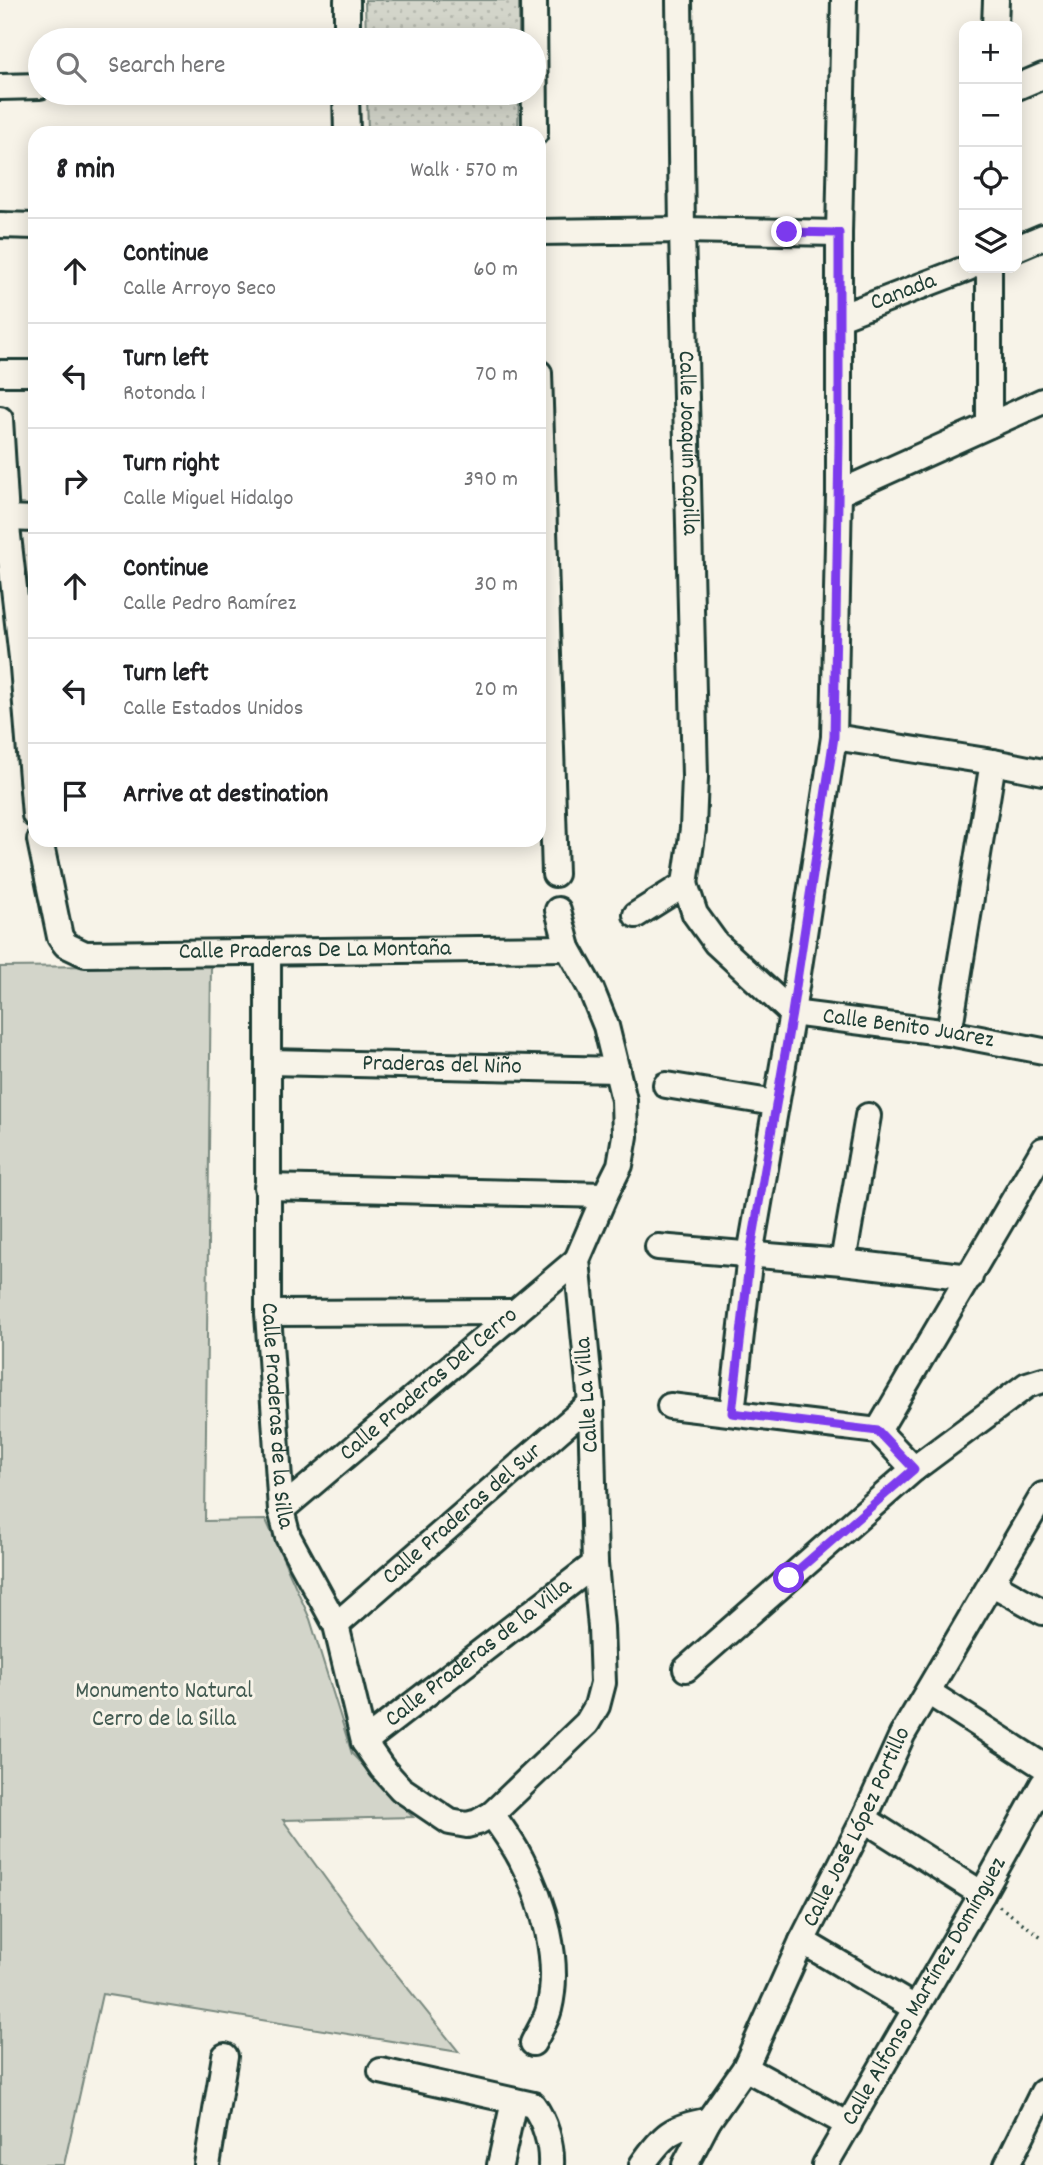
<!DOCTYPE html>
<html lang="en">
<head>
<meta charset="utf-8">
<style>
	body { margin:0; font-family:Dekko,sans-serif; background:#f6f6f6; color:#202124 }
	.controls { position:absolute; right:21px; top:21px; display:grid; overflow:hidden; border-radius:14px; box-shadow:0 4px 18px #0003 }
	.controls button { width:63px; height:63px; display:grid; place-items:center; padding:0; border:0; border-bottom:2px solid #e0e0e0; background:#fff; color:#202124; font:35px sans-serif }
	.stop { position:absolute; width:21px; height:21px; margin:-16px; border:5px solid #7c3aed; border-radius:50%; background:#fff }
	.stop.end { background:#7c3aed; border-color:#fff; box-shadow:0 2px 7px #0008 }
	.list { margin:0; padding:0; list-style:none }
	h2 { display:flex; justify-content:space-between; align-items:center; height:91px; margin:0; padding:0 28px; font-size:30px }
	h2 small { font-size:23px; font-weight:400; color:#757577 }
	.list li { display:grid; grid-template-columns:46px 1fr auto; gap:21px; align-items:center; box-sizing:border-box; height:105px; padding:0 28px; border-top:2px solid #e0e0e0 }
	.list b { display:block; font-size:26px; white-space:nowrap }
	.list p { margin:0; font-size:23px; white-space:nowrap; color:#757577 }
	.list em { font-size:23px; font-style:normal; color:#757577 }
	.icon { flex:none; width:38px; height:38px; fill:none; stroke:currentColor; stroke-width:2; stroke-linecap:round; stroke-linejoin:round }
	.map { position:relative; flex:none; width:1043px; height:2165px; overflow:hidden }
	.search { position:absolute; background:#fff; box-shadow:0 4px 18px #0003; left:28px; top:28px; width:518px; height:77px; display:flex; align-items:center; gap:18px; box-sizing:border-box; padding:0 24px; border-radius:38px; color:#757577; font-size:26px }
	.panel { position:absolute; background:#fff; box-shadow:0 4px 18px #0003; left:28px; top:126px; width:518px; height:721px; border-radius:21px }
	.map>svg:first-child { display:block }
	.grass { fill:#d3d5ca; stroke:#79897f; stroke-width:2 }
	.park { fill:url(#park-dots); stroke:#79897f; stroke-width:2 }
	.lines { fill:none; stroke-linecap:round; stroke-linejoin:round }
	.minor-casing { stroke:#1f3d34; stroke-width:30 }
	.path { stroke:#1f3d34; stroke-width:3.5; stroke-dasharray:2 5; stroke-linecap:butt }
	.minor { stroke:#f7f3e8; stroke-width:24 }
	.route { stroke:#7c3aed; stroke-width:9 }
	.labels { text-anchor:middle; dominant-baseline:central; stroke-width:6; stroke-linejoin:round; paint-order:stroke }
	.street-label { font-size:24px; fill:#1f3d34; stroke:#f7f3e8 }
	.park-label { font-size:24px; fill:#435b52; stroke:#f7f3e8 }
</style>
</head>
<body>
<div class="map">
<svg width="1043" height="2165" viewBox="0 0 1043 2165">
	<defs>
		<pattern id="park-dots" width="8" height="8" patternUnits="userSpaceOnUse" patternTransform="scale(1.75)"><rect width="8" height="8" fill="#d3d5ca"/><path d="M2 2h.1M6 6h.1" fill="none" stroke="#b5b8ae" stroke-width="1.8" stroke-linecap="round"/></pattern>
	</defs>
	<rect width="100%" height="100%" fill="#f7f3e8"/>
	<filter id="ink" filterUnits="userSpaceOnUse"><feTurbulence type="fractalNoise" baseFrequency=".0143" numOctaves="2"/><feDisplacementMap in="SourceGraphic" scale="14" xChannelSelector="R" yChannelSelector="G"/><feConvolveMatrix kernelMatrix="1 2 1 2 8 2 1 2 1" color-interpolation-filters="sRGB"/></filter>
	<g filter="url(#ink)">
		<path class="grass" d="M 211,965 L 205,1521 L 266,1520 L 310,1619 L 352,1754 L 413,1817 L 283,1820 L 381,1955 L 459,2052 L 102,1994 L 64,2165 L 0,2165 L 0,967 Z"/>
		<path class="park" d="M 365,0 L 519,0 L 519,40 L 366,40 Z
			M 367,93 L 519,93 L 518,133 L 368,133 Z"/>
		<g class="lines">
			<defs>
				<g id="minor">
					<path d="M 534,0 L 535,133"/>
					<path id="s1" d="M 679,0 L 682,230 L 695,777 L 693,829 L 685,884"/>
					<path d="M 995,26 L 996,0"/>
					<path d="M 347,40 L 347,0"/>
					<path d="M 0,87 L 40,86"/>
					<path d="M 1017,87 L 1043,76"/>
					<path d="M 346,93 L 347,133"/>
					<path d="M 0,225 L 35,226"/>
					<path d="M 539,232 L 682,230 L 839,233"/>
					<path d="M 1017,248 L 1043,237"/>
					<path d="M 989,268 L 989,425"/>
					<path id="s2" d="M 840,317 L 968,268"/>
					<path d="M 0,373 L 35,373"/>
					<path d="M 539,373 L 555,874"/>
					<path d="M 0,419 L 6,518 L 23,667 L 35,815"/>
					<path d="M 839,493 L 1043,401"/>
					<path d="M 6,518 L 35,519"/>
					<path d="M 834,737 L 993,762 L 1043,772"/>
					<path id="s3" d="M 40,840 L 60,937 L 66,945 L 85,954 L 568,948"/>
					<path id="s4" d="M 636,915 L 685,884 L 695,914 L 716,943 L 792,1013 L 949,1033 L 1043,1051"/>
					<path id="s5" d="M 268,952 L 268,1313 L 281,1510 L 288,1537 L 336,1625 L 364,1742 L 382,1768 L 401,1789 L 450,1822 L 467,1825 L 478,1822 L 492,1814 L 587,1723 L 597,1706 L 603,1683 L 601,1627 L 595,1564 L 591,1403 L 577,1260 L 605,1195 L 620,1165 L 625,1136 L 624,1100 L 606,1026 L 591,989 L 568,948 L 558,910"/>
					<path d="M 949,1033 L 993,762"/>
					<path id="s6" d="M 269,1062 L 617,1070"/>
					<path d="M 666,1085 L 775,1103"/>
					<path d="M 267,1187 L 605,1195"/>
					<path d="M 658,1247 L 843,1262 L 970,1277"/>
					<path d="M 843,1262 L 868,1116"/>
					<path d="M 268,1313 L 516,1312"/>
					<path d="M 670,1406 L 878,1431 L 914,1469"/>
					<path d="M 732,1413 L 750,1255 L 792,1013 L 834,737 L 839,493 L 839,233 L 844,0"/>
					<path d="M 878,1431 L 1043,1150"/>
					<path id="s7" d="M 281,1510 L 577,1260"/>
					<path d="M 991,1583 L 1043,1612"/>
					<path id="s8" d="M 336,1625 L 591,1403"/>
					<path d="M 686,1669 L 914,1469 L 1027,1385 L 1043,1380"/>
					<path d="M 928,1692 L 1043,1766"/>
					<path id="s9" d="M 364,1742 L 595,1564"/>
					<path d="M 492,1814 C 502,1829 513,1843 521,1859 C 544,1902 561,1961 549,2009 C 546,2021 538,2033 533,2043"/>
					<path d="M 864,1819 L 982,1894"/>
					<path d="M 802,1941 L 915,2008"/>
					<path d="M 745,2068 L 849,2125"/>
					<path d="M 381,2071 L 533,2105 C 545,2121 552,2145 551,2165"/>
					<path d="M 207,2165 L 225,2056"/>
					<path d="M 500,2165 L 514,2101"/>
					<path d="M 642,2165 C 662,2136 672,2126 708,2121"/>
					<path id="s10" d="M 685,2165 L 708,2121 L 745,2068 L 802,1941 L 864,1819 L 902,1735 L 1043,1495"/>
					<path id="s11" d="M 825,2165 L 982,1894 L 1043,1784"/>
					<path d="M 1007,2165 L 1043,2092"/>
				</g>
			</defs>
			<use href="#minor" class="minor-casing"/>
			<path class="path" d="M 999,1906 L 1043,1938"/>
			<use href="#minor" class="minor"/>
		</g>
	</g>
	<g class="lines" filter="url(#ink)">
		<path class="route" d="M 787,232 L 839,233 L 839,443 L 834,737 L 792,1013 L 750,1255 L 732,1413 L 878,1431 L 914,1469 L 789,1578"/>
	</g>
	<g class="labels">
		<g class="street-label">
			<text stroke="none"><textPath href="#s2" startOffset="68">Canada</textPath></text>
			<text stroke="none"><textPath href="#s1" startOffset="443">Calle Joaquín Capilla</textPath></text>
			<text stroke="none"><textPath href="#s3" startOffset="360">Calle Praderas De La Montaña</textPath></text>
			<text stroke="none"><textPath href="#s4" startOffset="346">Calle Benito Juárez</textPath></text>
			<text stroke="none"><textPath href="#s6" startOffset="173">Praderas del Niño</textPath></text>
			<text stroke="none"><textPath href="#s7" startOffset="194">Calle Praderas Del Cerro</textPath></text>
			<text transform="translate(588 1395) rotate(-94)">Calle La Villa</text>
			<text stroke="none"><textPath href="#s5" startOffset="464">Calle Praderas de la Silla</textPath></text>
			<text stroke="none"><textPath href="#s8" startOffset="168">Calle Praderas del Sur</textPath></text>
			<text stroke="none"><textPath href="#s9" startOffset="145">Calle Praderas de la Villa</textPath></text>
			<text stroke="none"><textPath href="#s10" startOffset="380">Calle José López Portillo</textPath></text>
			<text stroke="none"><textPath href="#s11" startOffset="200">Calle Alfonso Martínez Domínguez</textPath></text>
		</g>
		<g class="park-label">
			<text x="164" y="1692">Monumento Natural<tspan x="164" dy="28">Cerro de la Silla</tspan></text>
		</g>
	</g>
</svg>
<div class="controls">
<button>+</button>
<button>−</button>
<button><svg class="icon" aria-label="locate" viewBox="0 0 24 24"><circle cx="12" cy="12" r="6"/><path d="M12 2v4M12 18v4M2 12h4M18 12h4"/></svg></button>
<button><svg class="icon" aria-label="layers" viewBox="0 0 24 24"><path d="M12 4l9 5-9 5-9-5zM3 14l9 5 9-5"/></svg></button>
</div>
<div class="stop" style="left:789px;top:1578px"></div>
<div class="stop end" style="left:787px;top:232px"></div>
<div class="search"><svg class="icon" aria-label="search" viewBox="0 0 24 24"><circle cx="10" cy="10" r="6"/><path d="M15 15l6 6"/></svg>Search here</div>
<section class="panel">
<h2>8 min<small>Walk · 570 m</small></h2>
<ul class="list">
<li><svg class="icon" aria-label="ahead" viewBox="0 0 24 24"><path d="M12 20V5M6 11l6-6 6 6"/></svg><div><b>Continue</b><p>Calle Arroyo Seco</p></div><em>60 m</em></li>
<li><svg class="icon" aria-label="left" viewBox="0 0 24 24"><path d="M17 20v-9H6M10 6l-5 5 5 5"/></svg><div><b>Turn left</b><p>Rotonda 1</p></div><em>70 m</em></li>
<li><svg class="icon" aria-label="right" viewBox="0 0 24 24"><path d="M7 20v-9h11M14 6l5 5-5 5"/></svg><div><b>Turn right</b><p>Calle Miguel Hidalgo</p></div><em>390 m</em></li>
<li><svg class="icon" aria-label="ahead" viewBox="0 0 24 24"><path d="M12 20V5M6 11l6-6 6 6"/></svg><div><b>Continue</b><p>Calle Pedro Ramírez</p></div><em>30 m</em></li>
<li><svg class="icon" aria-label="left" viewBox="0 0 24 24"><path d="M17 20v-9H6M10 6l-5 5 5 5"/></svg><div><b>Turn left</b><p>Calle Estados Unidos</p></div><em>20 m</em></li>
<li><svg class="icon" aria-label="arrive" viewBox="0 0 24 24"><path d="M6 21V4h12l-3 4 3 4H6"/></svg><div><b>Arrive at destination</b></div></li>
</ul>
</section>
</div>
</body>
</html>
